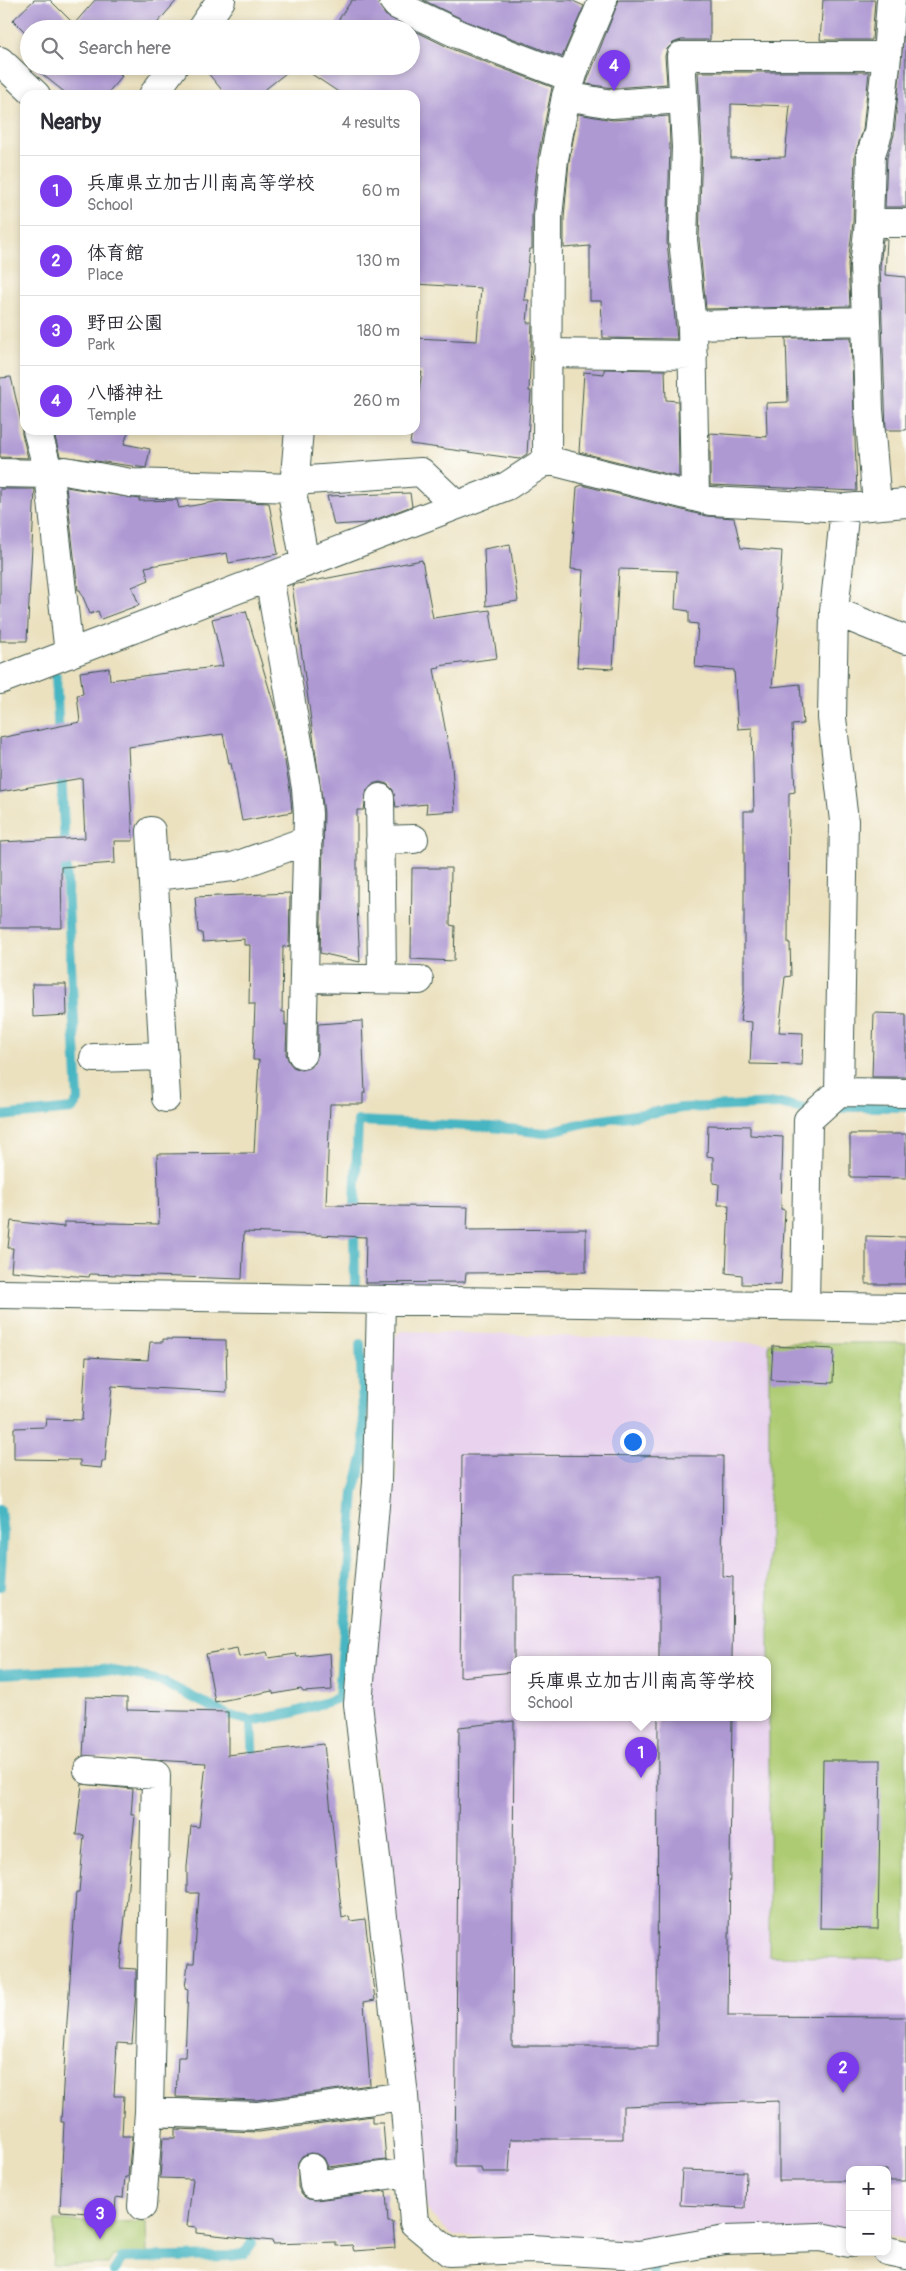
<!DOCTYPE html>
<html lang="en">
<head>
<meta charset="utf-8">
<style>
	body { margin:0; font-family:Pangolin,"Klee One",sans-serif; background:#f7f7f7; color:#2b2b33 }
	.controls { position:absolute; right:15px; bottom:15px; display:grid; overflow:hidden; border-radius:10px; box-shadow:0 2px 8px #0003 }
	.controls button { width:45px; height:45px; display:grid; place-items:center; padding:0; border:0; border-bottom:1px solid #e1e1e2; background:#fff; color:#2b2b33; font:25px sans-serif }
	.you { position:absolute; left:632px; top:1441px; width:18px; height:18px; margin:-12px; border:4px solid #fff; border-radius:50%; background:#1a73e8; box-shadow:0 0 0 8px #1a73e833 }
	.badge { display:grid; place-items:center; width:32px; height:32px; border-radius:50%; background:#7c3aed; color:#fff; font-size:16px; font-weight:700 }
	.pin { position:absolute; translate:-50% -41px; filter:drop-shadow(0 1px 2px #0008) }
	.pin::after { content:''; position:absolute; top:26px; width:18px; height:15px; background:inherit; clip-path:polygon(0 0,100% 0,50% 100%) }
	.popup { position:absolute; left:511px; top:1656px; width:260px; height:65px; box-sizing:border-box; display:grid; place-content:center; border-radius:10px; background:#fff; filter:drop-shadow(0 1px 4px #0005); font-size:16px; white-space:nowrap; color:#7c7c81 }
	.popup b { font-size:19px; color:#2b2b33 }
	.popup::after { content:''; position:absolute; left:50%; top:100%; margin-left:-10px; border:10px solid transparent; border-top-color:#fff }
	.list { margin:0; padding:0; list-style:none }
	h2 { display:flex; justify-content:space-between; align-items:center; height:65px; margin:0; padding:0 20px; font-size:21px }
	h2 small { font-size:16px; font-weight:400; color:#7c7c81 }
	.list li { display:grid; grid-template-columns:32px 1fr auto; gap:15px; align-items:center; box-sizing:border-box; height:70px; padding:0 20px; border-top:1px solid #e1e1e2 }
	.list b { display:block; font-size:19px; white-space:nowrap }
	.list p { margin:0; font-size:16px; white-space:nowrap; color:#7c7c81 }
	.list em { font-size:16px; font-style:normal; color:#7c7c81 }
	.icon { flex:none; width:28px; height:28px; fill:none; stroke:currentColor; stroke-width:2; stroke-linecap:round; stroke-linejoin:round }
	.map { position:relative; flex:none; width:906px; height:2271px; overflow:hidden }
	.search { position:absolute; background:#fff; box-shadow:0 2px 8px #0003; left:20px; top:20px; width:400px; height:55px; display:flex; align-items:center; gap:12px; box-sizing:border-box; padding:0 18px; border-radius:28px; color:#7c7c81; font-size:19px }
	.panel { position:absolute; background:#fff; box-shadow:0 2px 8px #0003; left:20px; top:90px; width:400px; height:345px; border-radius:15px }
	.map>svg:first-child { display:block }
	.built { fill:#e8d2ee; fill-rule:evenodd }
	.green { fill:#adcb72; stroke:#668453 }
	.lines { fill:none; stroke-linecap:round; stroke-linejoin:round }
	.stream { stroke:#47b6c2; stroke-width:10 }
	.building { fill:#ae99d3; fill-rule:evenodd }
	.minor-casing { stroke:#3e5649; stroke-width:30 }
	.minor { stroke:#fff; stroke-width:28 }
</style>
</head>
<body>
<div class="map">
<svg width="906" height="2271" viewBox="0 0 906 2271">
	<rect width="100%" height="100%" fill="#fdfcf7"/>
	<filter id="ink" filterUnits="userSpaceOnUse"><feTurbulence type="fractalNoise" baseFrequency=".02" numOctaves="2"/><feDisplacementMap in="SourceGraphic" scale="10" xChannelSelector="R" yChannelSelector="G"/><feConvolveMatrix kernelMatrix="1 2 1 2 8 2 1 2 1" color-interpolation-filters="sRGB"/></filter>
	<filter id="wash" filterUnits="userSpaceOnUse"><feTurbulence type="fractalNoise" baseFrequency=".0096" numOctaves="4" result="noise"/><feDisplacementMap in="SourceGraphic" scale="20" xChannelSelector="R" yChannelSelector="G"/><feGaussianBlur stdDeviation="1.12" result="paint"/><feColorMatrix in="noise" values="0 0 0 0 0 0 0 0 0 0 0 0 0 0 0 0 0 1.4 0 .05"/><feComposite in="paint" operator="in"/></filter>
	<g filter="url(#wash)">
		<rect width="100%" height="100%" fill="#ebe1bf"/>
		<path class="built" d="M 401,1331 L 769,1343 L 906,1343 L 906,2239 L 887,2236 L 887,2170 L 850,2170 L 850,2231 L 672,2237 L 617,2241 L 537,2237 L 453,2236 L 427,2211 L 421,2127 L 397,1963 L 368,1689 L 375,1613 L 397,1473 L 388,1342 ZM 515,1659 L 767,1659 L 767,1717 L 515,1717 Z"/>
		<path class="green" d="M 769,1343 L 906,1343 L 906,1959 L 769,1956 Z
			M 55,2221 L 146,2222 L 147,2253 L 113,2256 L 108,2264 L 52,2265 Z"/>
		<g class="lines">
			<path class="stream" d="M 56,676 L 59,740
				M 830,1110 L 848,1107 L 906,1107
				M 0,1116 L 72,1109 L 78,1100 L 61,770
				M 355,1284 L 354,1233 L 358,1121 L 491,1127 L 544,1133 L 588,1122 L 682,1108 L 781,1104 L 813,1111
				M 0,1510 L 3,1535 L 0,1586
				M 0,1674 L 101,1669 L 136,1675 L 163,1682 L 227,1715 L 251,1721 L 292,1713 L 339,1698 L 354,1492 L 365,1451 L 360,1344
				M 251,1721 L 253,1765
				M 654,2267 L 654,2271
				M 114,2271 L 122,2258 L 230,2256 L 244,2254 L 252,2243 L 251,2226"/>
		</g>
		<g id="blocks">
			<path class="building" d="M 34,0 L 50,0 L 74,24 L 95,0 L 177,0 L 152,29 L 29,29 L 29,36 L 13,20 Z
				M 352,0 L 378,0 L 385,15 L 411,29 L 332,29 Z
				M 423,0 L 571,0 L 584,6 L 562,57 L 466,21 Z
				M 619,0 L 710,0 L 710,40 L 681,40 L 673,43 L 667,49 L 665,56 L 667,84 L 613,88 L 586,84 Z
				M 823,0 L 875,0 L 872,40 L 820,40 Z
				M 906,9 L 906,207 L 885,207 L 887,157 L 894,135 Z
				M 411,29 L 454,50 L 552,87 L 538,157 L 532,215 L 532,249 L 530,249 L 524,300 L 529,300 L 527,323 L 532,323 L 529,391 L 531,391 L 527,454 L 519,459 L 410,444 L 412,430 L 415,430 L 415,414 L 422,372 L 415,372 L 415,338 L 477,341 L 481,288 L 415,284 L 415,95 L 343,95 L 304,69 L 306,66 L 411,66 Z
				M 32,66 L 118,66 L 115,69 L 122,76 L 106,95 L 68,95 Z
				M 202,66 L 295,66 L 258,95 L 226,95 Z
				M 698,72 L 869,72 L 863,130 L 855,154 L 853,222 L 848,264 L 850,306 L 706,309 L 699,239 L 702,147 ZM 731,104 L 790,106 L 785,157 L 731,158 Z
				M 578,114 L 613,120 L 669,116 L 670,147 L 667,242 L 677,339 L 603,338 L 601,301 L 590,301 L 590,246 L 564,248 L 564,218 L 569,161 Z
				M 883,239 L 887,239 L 885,275 L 906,277 L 906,430 L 886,430 L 880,267 Z
				M 851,337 L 857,491 L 710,485 L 710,433 L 767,437 L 766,403 L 788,402 L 786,338 Z
				M 604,369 L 665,370 L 666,400 L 678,401 L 679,477 L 579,452 L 584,372 L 604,374 Z
				M 11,377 L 22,425 L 22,434 L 28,458 L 0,457 L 0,378 Z
				M 53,430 L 129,430 L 124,444 L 150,449 L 146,468 L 60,456 Z
				M 582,485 L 706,516 L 734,518 L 741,548 L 782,551 L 778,616 L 779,616 L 772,687 L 800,684 L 803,724 L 792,725 L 795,792 L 789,793 L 788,943 L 790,943 L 791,976 L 785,977 L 779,1032 L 803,1033 L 802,1065 L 750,1064 L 752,1022 L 740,1021 L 744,992 L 744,811 L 754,811 L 752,728 L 738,729 L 734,670 L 695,667 L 698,624 L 689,623 L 689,611 L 675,609 L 677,571 L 619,569 L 613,669 L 577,667 L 583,570 L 571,569 L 577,487 Z
				M 66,487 L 140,499 L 139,501 L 177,500 L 179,508 L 220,501 L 269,503 L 278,554 L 229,563 L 227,553 L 145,567 L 149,580 L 132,587 L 139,605 L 101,619 L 98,611 L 90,614 L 80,590 L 78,590 Z
				M 0,489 L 35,489 L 27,641 L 0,641 Z
				M 410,493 L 412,506 L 366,523 L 334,525 L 327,496 Z
				M 510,544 L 518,601 L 486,606 L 484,549 Z
				M 422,560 L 433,618 L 490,610 L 497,658 L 439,666 L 440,668 L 434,669 L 452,765 L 455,811 L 426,813 L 427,804 L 396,807 L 393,790 L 387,784 L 380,782 L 372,784 L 367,790 L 364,810 L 357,810 L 357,905 L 360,962 L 320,953 L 324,813 L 292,585 Z
				M 246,611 L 277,715 L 290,790 L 292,812 L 242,821 L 231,763 L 229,763 L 223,734 L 128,747 L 133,841 L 114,841 L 115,863 L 61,867 L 62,928 L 0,928 L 0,842 L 85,838 L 82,778 L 0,792 L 0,738 L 80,722 L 77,695 L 83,694 L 80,672 L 109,668 L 110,680 L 223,666 L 212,619 Z
				M 412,868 L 451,868 L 450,925 L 455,926 L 454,961 L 411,959 Z
				M 290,893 L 289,947 L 283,946 L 282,1012 L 285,1012 L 285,1025 L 287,1025 L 286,1054 L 289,1062 L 293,1067 L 301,1070 L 309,1068 L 315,1063 L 318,1054 L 318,1024 L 362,1021 L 365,1093 L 363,1093 L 363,1104 L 330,1104 L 326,1205 L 468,1207 L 467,1230 L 586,1229 L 586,1272 L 466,1273 L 465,1282 L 365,1283 L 366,1237 L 244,1232 L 242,1279 L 90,1274 L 89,1277 L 11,1271 L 13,1248 L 8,1248 L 11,1221 L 64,1227 L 64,1222 L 159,1224 L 157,1154 L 254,1153 L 259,1060 L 253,1060 L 255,1004 L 249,1004 L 250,945 L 244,945 L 244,939 L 203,942 L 202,933 L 198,932 L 195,897 Z
				M 32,984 L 66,984 L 67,1015 L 33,1017 Z
				M 874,1013 L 906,1014 L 906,1077 L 872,1077 Z
				M 708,1125 L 750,1126 L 750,1135 L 783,1137 L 781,1209 L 785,1210 L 781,1285 L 742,1284 L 742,1275 L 726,1273 L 729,1205 L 718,1205 L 719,1184 L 713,1183 L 713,1157 L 707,1156 Z
				M 850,1134 L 906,1134 L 906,1178 L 850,1177 Z
				M 866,1236 L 906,1237 L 906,1284 L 866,1284 Z
				M 163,1339 L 226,1340 L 227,1392 L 112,1386 L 105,1461 L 102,1461 L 101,1468 L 80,1466 L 80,1460 L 14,1459 L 14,1428 L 45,1427 L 46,1419 L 82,1420 L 86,1357 L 148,1360 L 150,1342 L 163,1342 Z
				M 773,1346 L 834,1349 L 833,1383 L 771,1380 Z
				M 462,1455 L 723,1456 L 722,1576 L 733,1577 L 732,1659 L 659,1659 L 659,1576 L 514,1575 L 514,1672 L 460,1677 Z
				M 237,1648 L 239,1657 L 267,1652 L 269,1658 L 296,1654 L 297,1657 L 330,1653 L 332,1690 L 303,1692 L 301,1689 L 274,1694 L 272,1691 L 215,1702 L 206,1654 Z
				M 86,1697 L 127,1698 L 127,1710 L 228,1712 L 228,1755 L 324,1744 L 342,1918 L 349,1916 L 350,1921 L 365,1919 L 375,2000 L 364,2002 L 370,2085 L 256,2100 L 176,2097 L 178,2057 L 185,2057 L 188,1989 L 185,1988 L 188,1963 L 194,1963 L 199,1893 L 187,1893 L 187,1867 L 191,1826 L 199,1827 L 206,1763 L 83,1756 Z
				M 658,1717 L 732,1717 L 728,2016 L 906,2017 L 906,2181 L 887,2181 L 887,2170 L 850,2170 L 850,2181 L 779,2181 L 779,2101 L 623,2106 L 623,2139 L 511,2139 L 509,2172 L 482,2172 L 481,2167 L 455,2167 L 459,1727 L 514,1721 L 512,2046 L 657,2046 Z
				M 823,1760 L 881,1760 L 878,1929 L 820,1928 Z
				M 82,1784 L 133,1789 L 131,1815 L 135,1815 L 120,1968 L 136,1969 L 136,1991 L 132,2044 L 117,2043 L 114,2096 L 124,2096 L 122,2136 L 132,2136 L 128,2177 L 125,2177 L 123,2198 L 116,2197 L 115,2215 L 60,2211 L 64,2122 L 61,2122 L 65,2051 L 76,1892 L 79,1892 L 84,1835 L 76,1835 Z
				M 372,2116 L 372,2123 L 383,2123 L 386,2160 L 328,2167 L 324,2158 L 318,2154 L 310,2153 L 302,2156 L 298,2162 L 298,2187 L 302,2195 L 308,2199 L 316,2200 L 386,2191 L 388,2222 L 393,2222 L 395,2248 L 354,2251 L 352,2245 L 336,2246 L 336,2242 L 273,2244 L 272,2241 L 196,2233 L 196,2227 L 187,2226 L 193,2179 L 160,2178 L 163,2138 L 175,2138 L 175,2129 L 259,2132 Z
				M 682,2170 L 746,2172 L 745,2208 L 680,2205 Z"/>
		</g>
	</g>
	<g filter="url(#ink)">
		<use href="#blocks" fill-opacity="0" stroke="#3e5649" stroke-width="1"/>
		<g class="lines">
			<defs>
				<path id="minor" d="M 393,0 L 397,5 L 460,35 L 572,78
					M 201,29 L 221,0
					M 0,61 L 36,95
					M 153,95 L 174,66
					M 566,96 L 612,104 L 682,99
					M 869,223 L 906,223
					M 866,321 L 869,410 L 877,505
					M 692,325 L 866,321 L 864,266 L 869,223 L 871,154 L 878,133 L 887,56 L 891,0
					M 547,353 L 693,355
					M 37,430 L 49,474 L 69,654
					M 299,430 L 293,498 L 305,563
					M 547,460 L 710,501 L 845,508 L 906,503
					M 0,473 L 49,474 L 65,471 L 131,483 L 293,488
					M 294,481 L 421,472 L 456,505
					M 695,497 L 692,325 L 683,240 L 686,147 L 681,56 L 887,56
					M 269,577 L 306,788 L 308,814 L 302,1054
					M 834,611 L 906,640
					M 0,680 L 507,486 L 547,460 L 548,217 L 554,159 L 566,96 L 578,59 L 603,0
					M 380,798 L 382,979
					M 151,831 L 166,1098
					M 380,840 L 414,839
					M 155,876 L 233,867 L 308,840
					M 304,978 L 419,980
					M 94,1058 L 164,1056
					M 839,1092 L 844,821 L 832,718 L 834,611 L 845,508
					M 0,1294 L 906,1308
					M 381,1300 L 377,1482 L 358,1704 L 404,2096 L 414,2223 L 449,2252 L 531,2249 L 639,2255 L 725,2240 L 820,2237 L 850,2243
					M 805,1306 L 808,1120 L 839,1092 L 906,1093
					M 88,1770 L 156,1775 L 149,2112 L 142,2206
					M 149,2112 L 257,2116 L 404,2096
					M 312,2168 L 314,2185 L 410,2172
					M 887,2251 L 906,2255"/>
			</defs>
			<use href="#minor" class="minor-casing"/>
			<use href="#minor" class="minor"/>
		</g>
	</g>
</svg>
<div class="controls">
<button>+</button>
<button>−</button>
</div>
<div class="you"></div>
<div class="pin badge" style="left:641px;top:1778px">1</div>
<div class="popup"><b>兵庫県立加古川南高等学校</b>School</div>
<div class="pin badge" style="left:843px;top:2093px">2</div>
<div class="pin badge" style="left:100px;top:2239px">3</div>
<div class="pin badge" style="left:614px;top:91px">4</div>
<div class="search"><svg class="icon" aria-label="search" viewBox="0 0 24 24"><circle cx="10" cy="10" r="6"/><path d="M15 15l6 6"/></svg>Search here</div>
<section class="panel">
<h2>Nearby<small>4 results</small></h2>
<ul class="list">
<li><span class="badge">1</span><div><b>兵庫県立加古川南高等学校</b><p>School</p></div><em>60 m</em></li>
<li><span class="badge">2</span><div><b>体育館</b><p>Place</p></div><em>130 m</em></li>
<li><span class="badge">3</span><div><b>野田公園</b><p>Park</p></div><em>180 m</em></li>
<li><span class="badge">4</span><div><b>八幡神社</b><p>Temple</p></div><em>260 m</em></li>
</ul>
</section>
</div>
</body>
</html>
